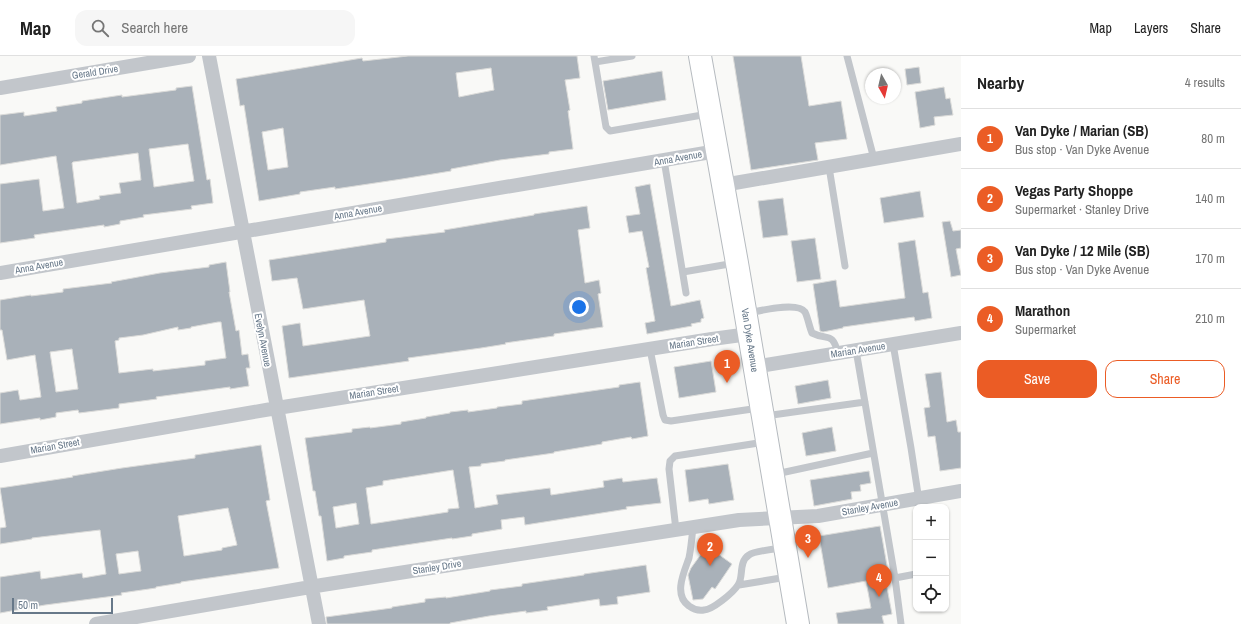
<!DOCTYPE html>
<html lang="en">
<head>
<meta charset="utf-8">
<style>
	body { margin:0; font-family:"Archivo Narrow",sans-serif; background:#f6f6f6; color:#222 }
	.controls { position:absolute; right:12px; bottom:12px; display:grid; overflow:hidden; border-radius:8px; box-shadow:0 1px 3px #0004 }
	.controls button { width:36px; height:36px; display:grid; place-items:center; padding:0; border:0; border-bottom:1px solid #e0e0e0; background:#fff; color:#222; font:20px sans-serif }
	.compass { position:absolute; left:865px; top:12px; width:36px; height:36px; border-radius:50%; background:#fff; box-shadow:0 1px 3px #0004; rotate:172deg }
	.scale { position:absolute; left:12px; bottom:10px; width:101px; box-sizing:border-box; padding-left:4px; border:2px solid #677889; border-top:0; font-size:11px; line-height:14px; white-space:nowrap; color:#677889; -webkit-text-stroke:3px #fff; paint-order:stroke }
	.you { position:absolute; left:579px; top:251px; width:14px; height:14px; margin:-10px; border:3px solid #fff; border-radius:50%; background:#1a73e8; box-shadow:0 0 0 6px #1a73e833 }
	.badge { display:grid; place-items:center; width:26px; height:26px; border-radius:50%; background:#eb5c25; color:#fff; font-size:13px; font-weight:700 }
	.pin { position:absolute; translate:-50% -33px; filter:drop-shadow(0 1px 2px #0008) }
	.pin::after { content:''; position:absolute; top:21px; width:14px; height:12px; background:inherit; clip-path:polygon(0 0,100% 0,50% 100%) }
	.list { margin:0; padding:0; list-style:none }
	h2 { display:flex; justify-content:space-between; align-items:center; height:52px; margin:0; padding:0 16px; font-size:17px }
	h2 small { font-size:13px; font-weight:400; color:#767676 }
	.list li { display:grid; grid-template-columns:26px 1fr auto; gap:12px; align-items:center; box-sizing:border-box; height:60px; padding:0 16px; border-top:1px solid #e0e0e0 }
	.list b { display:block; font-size:15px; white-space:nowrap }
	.list p { margin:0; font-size:13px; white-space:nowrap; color:#767676 }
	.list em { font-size:13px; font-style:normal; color:#767676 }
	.actions { display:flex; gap:8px; padding:12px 16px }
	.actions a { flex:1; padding:9px 0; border:1px solid #eb5c25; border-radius:12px; text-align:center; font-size:14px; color:#eb5c25 }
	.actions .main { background:#eb5c25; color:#fff }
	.icon { flex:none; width:22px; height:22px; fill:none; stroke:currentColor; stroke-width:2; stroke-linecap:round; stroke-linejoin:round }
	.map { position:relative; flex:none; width:961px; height:568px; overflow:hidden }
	header { display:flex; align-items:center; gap:24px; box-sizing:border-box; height:56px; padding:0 20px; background:#fff; border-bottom:1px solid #e0e0e0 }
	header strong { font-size:19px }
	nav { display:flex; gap:22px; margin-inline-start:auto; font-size:14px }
	.search { width:280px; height:36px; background:#f6f6f6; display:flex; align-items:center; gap:10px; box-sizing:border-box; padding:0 14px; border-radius:12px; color:#767676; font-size:15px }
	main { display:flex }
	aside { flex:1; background:#fff }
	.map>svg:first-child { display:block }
	.building { fill:#a9b1b9; stroke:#dbdbd9; fill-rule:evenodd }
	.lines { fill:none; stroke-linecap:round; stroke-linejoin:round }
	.primary-casing { stroke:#b5babf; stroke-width:24 }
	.service { stroke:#c2c6cb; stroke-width:7 }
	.minor { stroke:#c2c6cb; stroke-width:14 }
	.primary { stroke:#fff; stroke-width:22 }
	.labels { text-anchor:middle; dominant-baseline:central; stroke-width:4; stroke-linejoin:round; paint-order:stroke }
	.street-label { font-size:10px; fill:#677889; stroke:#fff }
</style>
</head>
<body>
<header>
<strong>Map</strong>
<div class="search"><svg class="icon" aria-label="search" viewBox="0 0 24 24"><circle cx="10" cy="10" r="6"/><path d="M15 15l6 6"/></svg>Search here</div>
<nav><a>Map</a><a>Layers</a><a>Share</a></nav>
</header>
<main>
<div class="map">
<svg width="961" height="568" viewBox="0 0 961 568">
	<rect width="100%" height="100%" fill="#f9f9f7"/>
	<path class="building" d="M 408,0 L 577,0 L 580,22 L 565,24 L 570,54 L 568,55 L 573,93 L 549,96 L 549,98 L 500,104 L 451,113 L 451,115 L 402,123 L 335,133 L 335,131 L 300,136 L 300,138 L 259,145 L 244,49 L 240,50 L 236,23 L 362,2 L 363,5 ZM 491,12 L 494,34 L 459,41 L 456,17 ZM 283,72 L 288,111 L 268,114 L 262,76 Z
		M 733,0 L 801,0 L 809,50 L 841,45 L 847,83 L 815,87 L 818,104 L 751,114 Z
		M 919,11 L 921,27 L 907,29 L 905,13 Z
		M 662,15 L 666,44 L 608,54 L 603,25 Z
		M 192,30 L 207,124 L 210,123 L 213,147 L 191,150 L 192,153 L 143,159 L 144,161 L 120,165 L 120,168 L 104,171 L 104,169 L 34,179 L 35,182 L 0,187 L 0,128 L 39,123 L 43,155 L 64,152 L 56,100 L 0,109 L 0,59 L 24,56 L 24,60 L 57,55 L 56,51 L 82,47 L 82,45 L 122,39 L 122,41 L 176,34 L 176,32 ZM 188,88 L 194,125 L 154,131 L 149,93 ZM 138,97 L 141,124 L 119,127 L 121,137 L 99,140 L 100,143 L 77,147 L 72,107 L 73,106 Z
		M 944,31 L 946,43 L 950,42 L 953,59 L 934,61 L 935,69 L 920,72 L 915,36 Z
		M 650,128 L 671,250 L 700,244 L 704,262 L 701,263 L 701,266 L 691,268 L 692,270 L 647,278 L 645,267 L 655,265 L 646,212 L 649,211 L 642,175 L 629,177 L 626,160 L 640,158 L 635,131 Z
		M 920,135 L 924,161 L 884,167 L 880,142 Z
		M 783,142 L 788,179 L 763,182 L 758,145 Z
		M 587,150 L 590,172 L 578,174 L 585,227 L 599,224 L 601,237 L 598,238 L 603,271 L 554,278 L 554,280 L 505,287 L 506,288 L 481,292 L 408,302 L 409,305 L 289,322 L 282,270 L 300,267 L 303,290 L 370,280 L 364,244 L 303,253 L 297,222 L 272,225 L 269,204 L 386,186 L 386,183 L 445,176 L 444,174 L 534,159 L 534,158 Z
		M 950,165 L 953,175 L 961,174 L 961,192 L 956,193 L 961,219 L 951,221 L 942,166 Z
		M 815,182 L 821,223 L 797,226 L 791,185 Z
		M 915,184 L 923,237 L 928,236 L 932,262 L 915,265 L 914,261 L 843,271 L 843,272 L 823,276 L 820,275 L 813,228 L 836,224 L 840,251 L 905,242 L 898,187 Z
		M 226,206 L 230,236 L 229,236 L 236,275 L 239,274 L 242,299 L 248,298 L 250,312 L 246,312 L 249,330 L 230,333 L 230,331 L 156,341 L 157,343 L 119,348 L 119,352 L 79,357 L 78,354 L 56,357 L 56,361 L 40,364 L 40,362 L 0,368 L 0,337 L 18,334 L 20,344 L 41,341 L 35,299 L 7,304 L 2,274 L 0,274 L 0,244 L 31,239 L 31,240 L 63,236 L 63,233 L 112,227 L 111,226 L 160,217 L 209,211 L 209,209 ZM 218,266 L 221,266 L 226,302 L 205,305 L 205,309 L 153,315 L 153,313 L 119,317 L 115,285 L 119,284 L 119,282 L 143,279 L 178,271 L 178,274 L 191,272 L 191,271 ZM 72,293 L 78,333 L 56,336 L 50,296 Z
		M 711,305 L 716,336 L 679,342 L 674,311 Z
		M 941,316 L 947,366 L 956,364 L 958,376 L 961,376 L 961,412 L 940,415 L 935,380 L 928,381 L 924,352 L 930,351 L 925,318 Z
		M 828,324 L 831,342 L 798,348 L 795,330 Z
		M 640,326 L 648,380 L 632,383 L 631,381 L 602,386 L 602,388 L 554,396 L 554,397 L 505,404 L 505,405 L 481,408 L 481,410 L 469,411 L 475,452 L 498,448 L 496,439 L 550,432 L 551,439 L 604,431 L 603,425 L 622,422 L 623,426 L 657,422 L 661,447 L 626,451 L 627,453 L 525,469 L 524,461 L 501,464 L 502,473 L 472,478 L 472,480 L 452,483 L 452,482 L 372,494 L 372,496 L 344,500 L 344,502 L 327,505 L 321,460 L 319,460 L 315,435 L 313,435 L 305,382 L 352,376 L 352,373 L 370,371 L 370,372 L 401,368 L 401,366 L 426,362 L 426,361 L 450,357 L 450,356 L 468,354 L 468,356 L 497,352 L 497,351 L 522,348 L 522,345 L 619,331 L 619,329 ZM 453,414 L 459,452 L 448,453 L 448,456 L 371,468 L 366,432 L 383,429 L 383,425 ZM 356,447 L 359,468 L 336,472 L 333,451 Z
		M 832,371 L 836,395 L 806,400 L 802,377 Z
		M 261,389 L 270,444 L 266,445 L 279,512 L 181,526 L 181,527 L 156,531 L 156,532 L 121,537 L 122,539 L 45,549 L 0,557 L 0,521 L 40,515 L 41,523 L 82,517 L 83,522 L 106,518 L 100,474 L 32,482 L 32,483 L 0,488 L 0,472 L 6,471 L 0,432 L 73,421 L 72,420 L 122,412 L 195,402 L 195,399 ZM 228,452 L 237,489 L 222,492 L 222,494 L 184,500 L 178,460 ZM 138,495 L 141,515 L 119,518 L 116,498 Z
		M 728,408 L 734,444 L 709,448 L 708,443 L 689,446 L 685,414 Z
		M 869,415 L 871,427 L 860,429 L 861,435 L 851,436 L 852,443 L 814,450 L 810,424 Z
		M 880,470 L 889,521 L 885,521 L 892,558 L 882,560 L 884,568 L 838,568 L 836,557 L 871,552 L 866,525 L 828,532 L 819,480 Z
		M 707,490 L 732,508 L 715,533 L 712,531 L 703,543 L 693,544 L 688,519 L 691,512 Z
		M 646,509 L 650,536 L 617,541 L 618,548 L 600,550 L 599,543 L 547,551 L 548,554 L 526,557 L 526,555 L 489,560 L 450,567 L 450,568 L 327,568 L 326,561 L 392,552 L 392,551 L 425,546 L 425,543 L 446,541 L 446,542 L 490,535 L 490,534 L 522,530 L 522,528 L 584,519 L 584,518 Z"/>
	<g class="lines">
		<defs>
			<path id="primary" d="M 700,0 L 737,207 L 798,568"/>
		</defs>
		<use href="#primary" class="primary-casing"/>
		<path class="service" d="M 594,0 L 606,71 L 610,75 L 708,58
			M 847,0 L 874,103
			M 595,6 L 632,0
			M 664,104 L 686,237
			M 829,111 L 845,210
			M 683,216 L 735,207
			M 748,257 C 759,255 798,245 805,256 C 808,262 809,270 812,277 C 828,285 832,275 838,297
			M 893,288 L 911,392 L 920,451
			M 650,293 L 663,359 L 665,364 L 671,365 L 759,352
			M 856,294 L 895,522 L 901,568
			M 765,360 L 865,346
			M 776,418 L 873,397
			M 693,471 C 692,481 691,492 689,502 C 684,516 673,539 689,550 C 693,553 698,555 704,554 C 712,554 733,537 738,529 C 744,521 738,506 749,499 C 754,495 775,493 782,492
			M 676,474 L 669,413 L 670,405 L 675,400 L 765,386
			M 895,522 L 916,518
			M 739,529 L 787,521"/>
		<path class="minor" d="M 209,0 L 319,568
			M 0,32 L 189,0
			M 723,129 L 961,88
			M 0,217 L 717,95
			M 754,311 L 961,277
			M 0,400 L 277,352 L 712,283 L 749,278
			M 96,568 L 322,529 L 739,464 L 818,460 L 961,435"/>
		<use href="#primary" class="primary"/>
	</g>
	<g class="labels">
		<g class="street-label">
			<text transform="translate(95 16) rotate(-9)">Gerald Drive</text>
			<text transform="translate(678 102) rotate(-10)">Anna Avenue</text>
			<text transform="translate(358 156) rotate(-10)">Anna Avenue</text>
			<text transform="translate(39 210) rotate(-10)">Anna Avenue</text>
			<text transform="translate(263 284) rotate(79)">Evelyn Avenue</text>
			<text transform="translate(750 284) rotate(81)">Van Dyke Avenue</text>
			<text transform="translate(694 286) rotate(-9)">Marian Street</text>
			<text transform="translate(858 294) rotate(-9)">Marian Avenue</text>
			<text transform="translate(374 336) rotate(-9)">Marian Street</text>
			<text transform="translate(55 390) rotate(-10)">Marian Street</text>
			<text transform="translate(870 451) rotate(-10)">Stanley Avenue</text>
			<text transform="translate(437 511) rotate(-9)">Stanley Drive</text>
		</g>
	</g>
</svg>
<div class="controls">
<button>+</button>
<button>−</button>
<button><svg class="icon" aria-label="locate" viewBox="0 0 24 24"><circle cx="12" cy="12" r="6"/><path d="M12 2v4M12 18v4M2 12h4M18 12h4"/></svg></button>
</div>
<svg class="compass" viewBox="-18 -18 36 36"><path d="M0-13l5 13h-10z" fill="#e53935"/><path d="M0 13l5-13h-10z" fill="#767676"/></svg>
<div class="scale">50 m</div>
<div class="you"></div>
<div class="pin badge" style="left:727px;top:327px">1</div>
<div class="pin badge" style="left:710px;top:510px">2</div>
<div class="pin badge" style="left:808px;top:502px">3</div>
<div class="pin badge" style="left:879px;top:541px">4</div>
</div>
<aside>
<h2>Nearby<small>4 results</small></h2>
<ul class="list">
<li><span class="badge">1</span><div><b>Van Dyke / Marian (SB)</b><p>Bus stop · Van Dyke Avenue</p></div><em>80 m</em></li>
<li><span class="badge">2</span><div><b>Vegas Party Shoppe</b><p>Supermarket · Stanley Drive</p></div><em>140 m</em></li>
<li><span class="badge">3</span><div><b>Van Dyke / 12 Mile (SB)</b><p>Bus stop · Van Dyke Avenue</p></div><em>170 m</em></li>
<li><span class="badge">4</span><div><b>Marathon</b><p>Supermarket</p></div><em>210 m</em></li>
</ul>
<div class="actions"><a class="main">Save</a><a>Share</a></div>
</aside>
</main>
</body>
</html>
